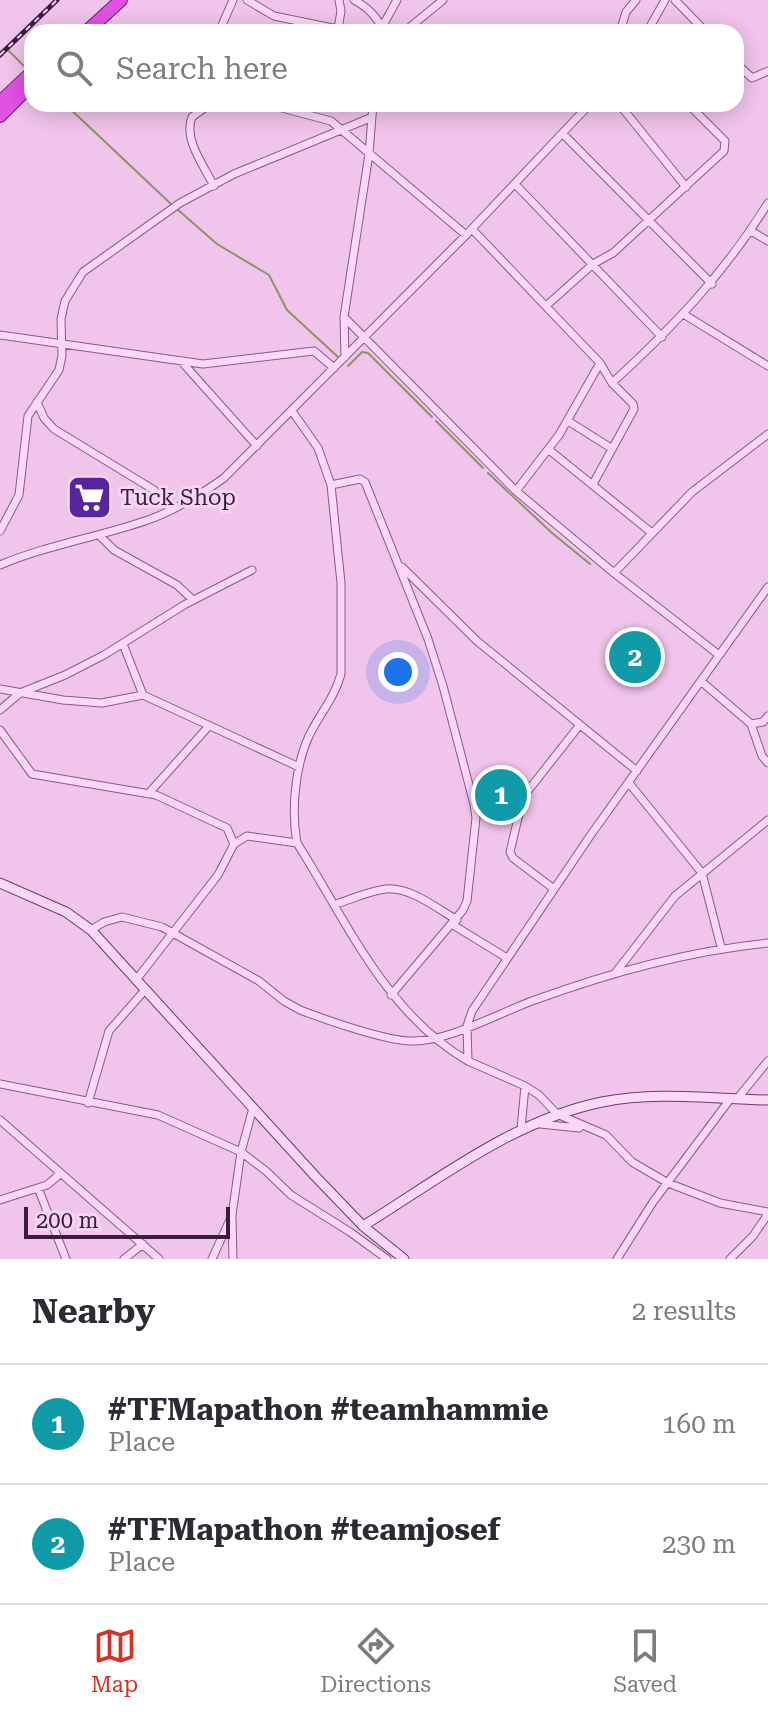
<!DOCTYPE html>
<html lang="en">
<head>
<meta charset="utf-8">
<style>
	body { margin:0; font-family:"Roboto Serif",serif; background:#f7f7f7; color:#2b2b33 }
	.scale { position:absolute; left:24px; bottom:20px; width:206px; box-sizing:border-box; padding-left:8px; border:4px solid #391e3c; border-top:0; font-size:22px; line-height:28px; white-space:nowrap; color:#391e3c; -webkit-text-stroke:6px #f8d4f3; paint-order:stroke }
	.you { position:absolute; left:398px; top:672px; width:28px; height:28px; margin:-20px; border:6px solid #fff; border-radius:50%; background:#1a73e8; box-shadow:0 0 0 12px #1a73e833 }
	.badge { display:grid; place-items:center; width:52px; height:52px; border-radius:50%; background:#d93025; color:#fff; font-size:26px; font-weight:700 }
	.pin { position:absolute; translate:-50% -50%; border:4px solid #fff; box-shadow:0 2px 8px #0006 }
	.list { margin:0; padding:0; list-style:none }
	h2 { display:flex; justify-content:space-between; align-items:center; height:104px; margin:0; padding:0 32px; font-size:34px }
	h2 small { font-size:26px; font-weight:400; color:#7c7c81 }
	.list li { display:grid; grid-template-columns:52px 1fr auto; gap:24px; align-items:center; box-sizing:border-box; height:120px; padding:0 32px; border-top:2px solid #e1e1e2 }
	.list b { display:block; font-size:30px; white-space:nowrap }
	.list p { margin:0; font-size:26px; white-space:nowrap; color:#7c7c81 }
	.list em { font-size:26px; font-style:normal; color:#7c7c81 }
	.icon { flex:none; width:44px; height:44px; fill:none; stroke:currentColor; stroke-width:2; stroke-linecap:round; stroke-linejoin:round }
	.map { position:relative; flex:none; width:768px; height:1259px; overflow:hidden }
	.search { position:absolute; background:#fff; box-shadow:0 4px 20px #0003; left:24px; right:24px; top:24px; height:88px; display:flex; align-items:center; gap:20px; box-sizing:border-box; padding:0 28px; border-radius:24px; color:#7c7c81; font-size:30px }
	.sheet { height:344px; background:#fff }
	nav { display:flex; justify-content:space-around; align-items:center; box-sizing:border-box; height:112px; border-top:2px solid #e1e1e2; background:#fff; font-size:22px; color:#7c7c81 }
	nav a { display:grid; justify-items:center; gap:4px }
	nav .on { color:#d93025 }
	.map>svg:first-child { display:block }
	.lines { fill:none; stroke-linecap:round; stroke-linejoin:round }
	.stream { stroke:#8c936c; stroke-width:2 }
	.street-casing { stroke:#8a598d; stroke-width:9 }
	.secondary-casing { stroke:#6b3c6f; stroke-width:11 }
	.highway-casing { stroke:#552d5a; stroke-width:14 }
	.street { stroke:#fbd8f6; stroke-width:7 }
	.secondary { stroke:#fbd8f6; stroke-width:9 }
	.highway { stroke:#e250e4; stroke-width:12 }
	.rail-casing { stroke:#391e3c; stroke-width:5 }
	.rail { stroke:#f8d4f3; stroke-width:2; stroke-dasharray:6; stroke-linecap:butt }
	.labels { text-anchor:middle; dominant-baseline:central; stroke-width:6; stroke-linejoin:round; paint-order:stroke }
	.poi-label { font-size:22px; fill:#391e3c; stroke:#f8d4f3; text-anchor:start }
</style>
</head>
<body>
<div class="map">
<svg width="768" height="1259" viewBox="0 0 768 1259">
	<rect width="100%" height="100%" fill="#f1c4eb"/>
	<g class="lines">
		<path class="stream" d="M 9,51 L 26,68
			M 65,104 L 171,204
			M 177,209 L 217,244 L 269,275 L 287,310 L 338,357
			M 348,366 L 362,352 L 368,353 L 432,417
			M 436,421 L 483,468
			M 488,473 L 552,533 L 590,564"/>
		<defs>
			<path id="street" d="M 247,0 L 274,16 L 352,32
				M 354,0 C 369,8 377,17 384,32
				M 675,0 L 706,32
				M 382,27 L 397,0
				M 338,29 L 341,11 L 339,0
				M 219,32 L 233,0
				M 404,32 L 443,0
				M 620,32 L 626,12 L 636,0
				M 647,32 L 665,0
				M 736,63 L 752,78 L 768,71
				M 210,104 L 192,117 C 183,139 204,166 214,186
				M 267,104 L 331,121 L 466,235
				M 619,104 L 686,187
				M 563,134 L 712,284
				M 515,184 L 662,337
				M 472,229 L 600,363 L 612,383 L 633,404 L 634,409 L 593,484
				M 751,231 L 768,241
				M 546,306 L 593,264 L 613,253 L 724,151 L 725,141 L 688,104
				M 685,315 L 768,366
				M 344,317 L 516,491 L 614,573 L 719,655
				M 0,335 L 203,364 L 314,351 L 334,368
				M 345,357 L 344,317 L 369,154 L 373,104
				M 181,361 L 257,446
				M 612,383 C 673,327 724,274 768,203
				M 37,402 L 44,418 L 54,429 L 154,490 L 171,510
				M 292,411 L 318,448 L 331,485 L 341,583 L 341,674 C 335,697 319,715 309,736 C 295,766 291,811 297,843 C 346,920 386,1014 468,1061
				M 568,421 L 611,448
				M 548,449 L 652,533
				M 331,485 L 360,479 L 365,482 L 428,639 L 443,686 L 474,804 L 476,818 L 467,901 L 463,910 L 391,995
				M 516,491 L 559,435 L 600,363
				M 0,531 L 19,495 L 28,416 L 59,370 L 62,356 L 61,319 L 65,301 L 83,272 L 180,203 L 234,174 L 370,118
				M 99,535 L 114,550 L 177,585 L 193,600
				M 0,565 C 47,545 99,537 148,520 C 176,510 200,495 224,478 L 466,235 L 590,104
				M 402,567 L 477,641 L 637,771
				M 614,573 L 692,492 L 768,434
				M 768,587 L 590,836 L 472,1011 L 467,1026 L 468,1061 L 525,1086 L 539,1095 L 557,1114 L 606,1135 L 632,1162 L 668,1183 L 720,1203 L 768,1212
				M 123,644 L 143,695
				M 702,682 L 751,724 L 762,756 L 768,763
				M 0,689 L 63,700 L 102,703 L 143,695 L 299,767
				M 0,710 L 20,693 L 65,675 L 104,655 L 184,605 L 252,570
				M 751,724 L 763,722 L 768,716
				M 0,730 L 32,774 L 156,795 L 227,828 L 234,844
				M 629,783 L 702,873 L 721,947
				M 149,793 L 208,727
				M 554,889 L 513,858 L 510,852 L 523,797 L 579,726
				M 336,904 C 352,899 369,891 386,889 C 411,887 436,908 457,920
				M 453,925 L 507,958
				M 91,930 L 104,922 L 122,917 L 162,927 L 259,981 L 284,1001 L 300,1010 C 326,1020 386,1041 412,1041 C 447,1042 497,1014 532,1001 C 608,973 687,951 768,943
				M 616,972 L 675,896 L 768,820
				M 136,980 L 218,875 L 234,844 L 247,836 L 297,843
				M 0,1084 L 158,1115 L 241,1152 L 266,1171 L 291,1195 L 350,1232 L 387,1259
				M 737,1099 L 768,1061
				M 88,1103 L 109,1031 L 145,990
				M 0,1120 L 159,1259
				M 540,1124 L 579,1128
				M 521,1129 L 525,1086
				M 38,1188 L 66,1259
				M 0,1200 L 47,1185 L 60,1174
				M 232,1217 L 233,1259
				M 124,1259 L 143,1244
				M 212,1259 L 232,1215 L 241,1152 L 253,1108
				M 617,1259 L 653,1202 L 731,1098
				M 730,1259 L 753,1236 L 768,1214"/>
			<path id="secondary" d="M 0,883 L 66,912 L 91,930 L 315,1176 L 363,1226 L 404,1259
				M 363,1226 C 439,1179 514,1120 602,1102 C 656,1091 713,1099 768,1100"/>
			<path id="highway" d="M 86,32 L 121,0
				M 0,102 L 32,72
				M 0,116 L 32,84"/>
		</defs>
		<use href="#street" class="street-casing"/>
		<use href="#secondary" class="secondary-casing"/>
		<use href="#highway" class="highway-casing"/>
		<use href="#street" class="street"/>
		<use href="#secondary" class="secondary"/>
		<use href="#highway" class="highway"/>
		<defs>
			<path id="rail" d="M 0,55 L 57,0"/>
		</defs>
		<use href="#rail" class="rail-casing"/>
		<use href="#rail" class="rail"/>
	</g>
	<defs>
		<symbol id="supermarket-square" viewBox="-11 -11 22 22"><rect x="-9" y="-9" width="18" height="18" rx="4" fill="#5825a0" stroke="#f8d4f3"/><path d="M-6-5.5h2.5l.6 2H6L4.5 2H-2.5L-4.4-4H-6ZM-1.5 3.2a1.3 1.3 0 1 0 .1 0ZM3 3.2a1.3 1.3 0 1 0 .1 0Z" fill="#fff"/></symbol>
	</defs>
	<g fill-rule="evenodd">
		<use href="#supermarket-square" x="64" y="472" width="51" height="51"/>
	</g>
	<g class="labels">
		<g class="poi-label">
			<text x="120" y="497">Tuck Shop</text>
		</g>
	</g>
</svg>
<div class="scale">200 m</div>
<div class="you"></div>
<div class="pin badge" style="left:501px;top:795px;background:#0f9aa8">1</div>
<div class="pin badge" style="left:635px;top:657px;background:#0f9aa8">2</div>
<div class="search"><svg class="icon" aria-label="search" viewBox="0 0 24 24"><circle cx="10" cy="10" r="6"/><path d="M15 15l6 6"/></svg>Search here</div>
</div>
<section class="sheet">
<h2>Nearby<small>2 results</small></h2>
<ul class="list">
<li><span class="badge" style="background:#0f9aa8">1</span><div><b>#TFMapathon #teamhammie</b><p>Place</p></div><em>160 m</em></li>
<li><span class="badge" style="background:#0f9aa8">2</span><div><b>#TFMapathon #teamjosef</b><p>Place</p></div><em>230 m</em></li>
</ul>
</section>
<nav>
<a class="on"><svg class="icon" aria-label="map" viewBox="0 0 24 24"><path d="M3 6l6-2 6 2 6-2v14l-6 2-6-2-6 2zM9 4v14M15 6v14"/></svg>Map</a>
<a><svg class="icon" aria-label="directions" viewBox="0 0 24 24"><path d="M12 3l9 9-9 9-9-9zM9 14v-3h6M13 9l2 2-2 2"/></svg>Directions</a>
<a><svg class="icon" aria-label="saved" viewBox="0 0 24 24"><path d="M7 4h10v16l-5-4-5 4z"/></svg>Saved</a>
</nav>
</body>
</html>
